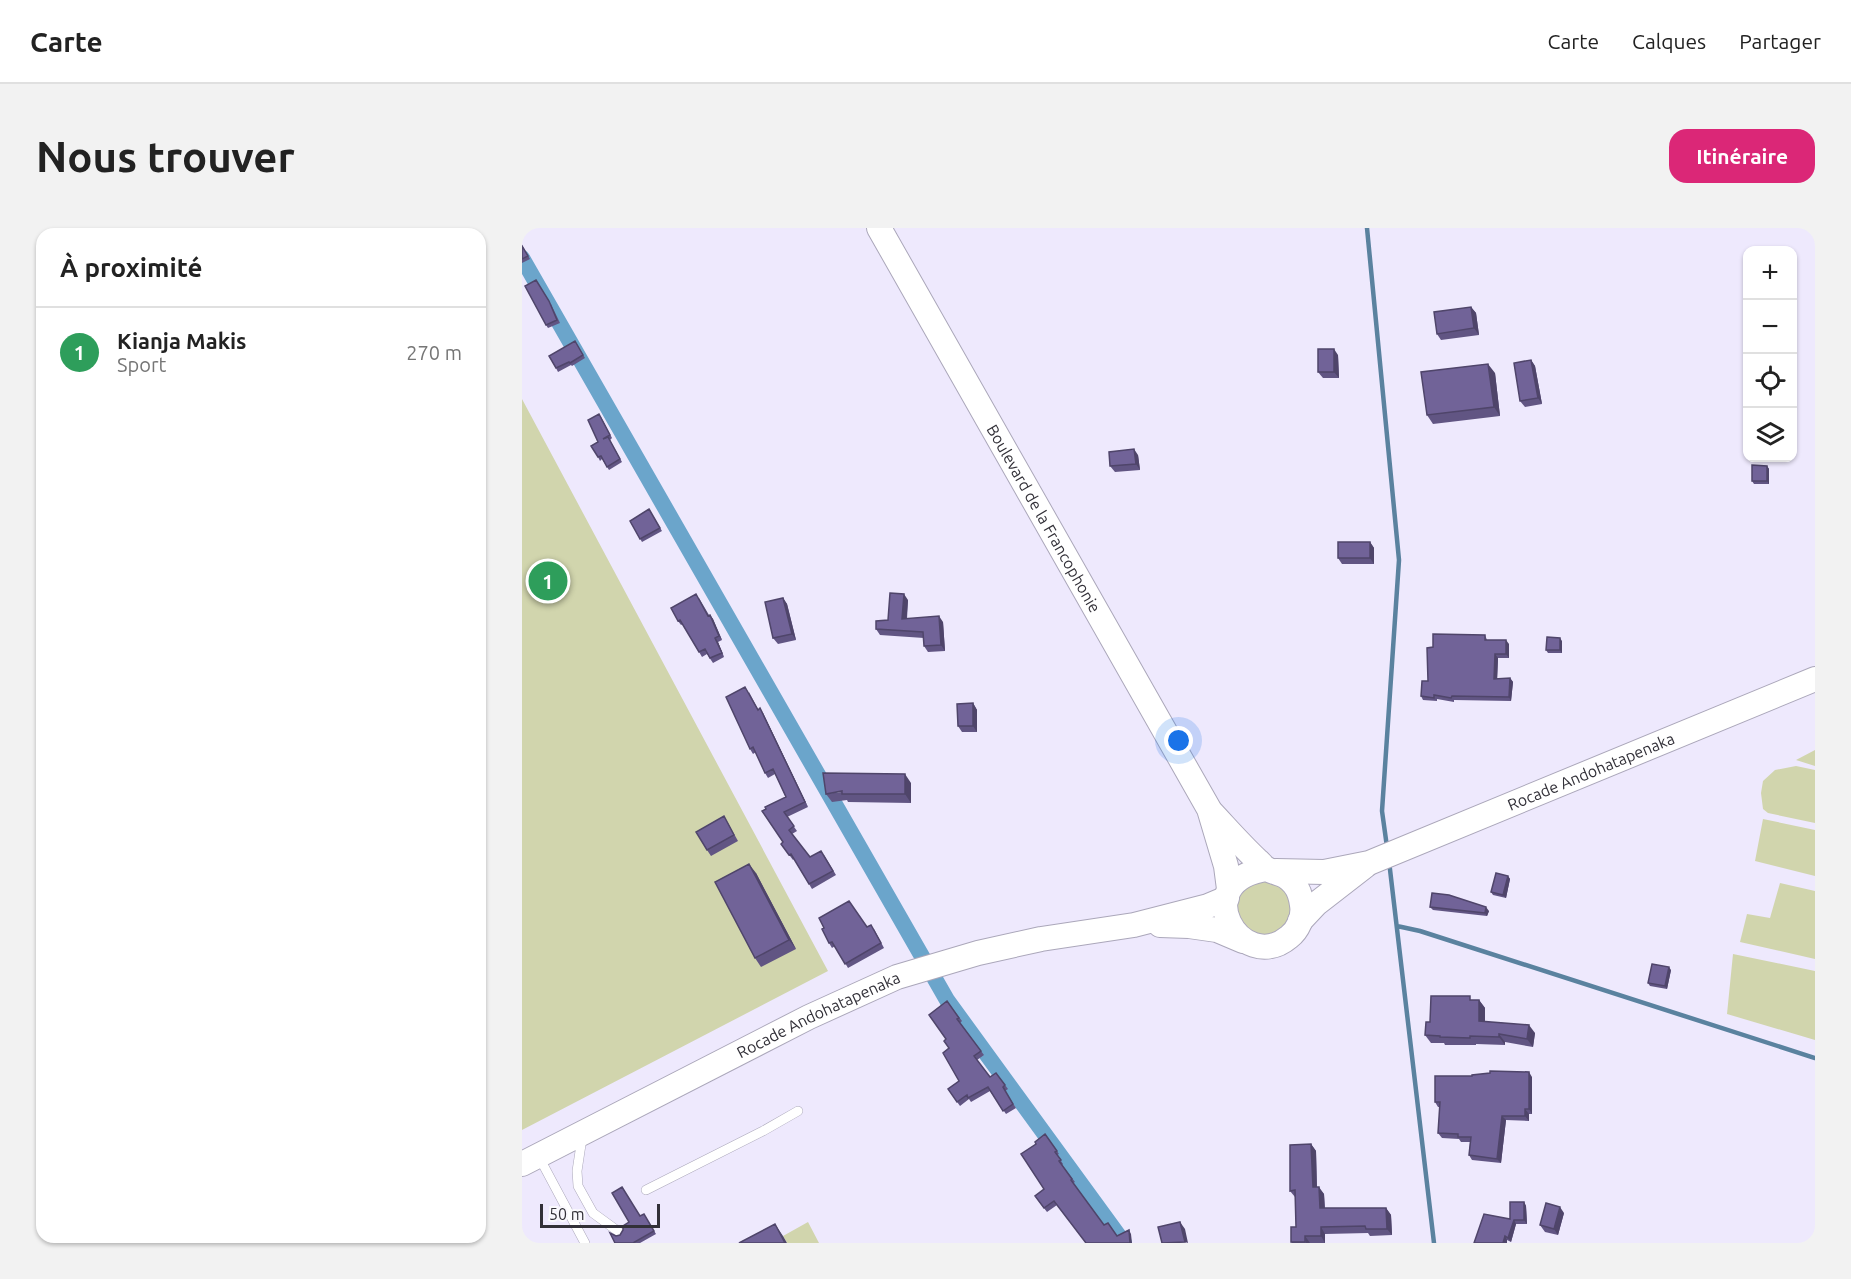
<!DOCTYPE html>
<html lang="fr">
<head>
<meta charset="utf-8">
<style>
	body { margin:0; font-family:Ubuntu,sans-serif; background:#f2f2f2; color:#222 }
	.controls { position:absolute; right:18px; top:18px; display:grid; overflow:hidden; border-radius:12px; box-shadow:0 2px 4px #0004 }
	.controls button { width:54px; height:54px; display:grid; place-items:center; padding:0; border:0; border-bottom:2px solid #e0e0e0; background:#fff; color:#222; font:30px sans-serif }
	.scale { position:absolute; left:18px; bottom:15px; width:120px; box-sizing:border-box; padding-left:6px; border:3px solid #323038; border-top:0; font-size:16px; line-height:21px; white-space:nowrap; color:#323038; -webkit-text-stroke:4px #faf9fd; paint-order:stroke }
	.you { position:absolute; left:657px; top:513px; width:21px; height:21px; margin:-15px; border:4px solid #fff; border-radius:50%; background:#1a73e8; box-shadow:0 0 0 9px #1a73e833 }
	.badge { display:grid; place-items:center; width:39px; height:39px; border-radius:50%; background:#db2777; color:#fff; font-size:20px; font-weight:700 }
	.pin { position:absolute; translate:-50% -50%; border:3px solid #fff; box-shadow:0 2px 6px #0006 }
	.list { margin:0; padding:0; list-style:none }
	h2 { display:flex; justify-content:space-between; align-items:center; height:78px; margin:0; padding:0 24px; font-size:26px }
	h2 small { font-size:20px; font-weight:400; color:#767676 }
	.list li { display:grid; grid-template-columns:39px 1fr auto; gap:18px; align-items:center; box-sizing:border-box; height:90px; padding:0 24px; border-top:2px solid #e0e0e0 }
	.list b { display:block; font-size:22px; white-space:nowrap }
	.list p { margin:0; font-size:20px; white-space:nowrap; color:#767676 }
	.list em { font-size:20px; font-style:normal; color:#767676 }
	.icon { flex:none; width:33px; height:33px; fill:none; stroke:currentColor; stroke-width:2; stroke-linecap:round; stroke-linejoin:round }
	.map { position:relative; flex:none; width:1293px; height:1015px; overflow:hidden; border-radius:18px }
	header { display:flex; align-items:center; gap:36px; box-sizing:border-box; height:84px; padding:0 30px; background:#fff; border-bottom:2px solid #e0e0e0 }
	header strong { font-size:28px }
	nav { display:flex; gap:33px; margin-inline-start:auto; font-size:21px }
	.intro { display:flex; align-items:center; justify-content:space-between; box-sizing:border-box; height:144px; padding:0 36px }
	h1 { margin:0; font-size:42px }
	.button { padding:15px 27px; border-radius:18px; background:#db2777; color:#fff; font-size:21px; font-weight:700 }
	main { display:flex; gap:36px; padding:0 36px }
	aside { flex:1; background:#fff; border-radius:18px; box-shadow:0 2px 4px #0004 }
	.map>svg:first-child { display:block }
	.green { fill:#d1d5ad }
	.lines { fill:none; stroke-linecap:round; stroke-linejoin:round }
	.stream { stroke:#5a829f; stroke-width:4.5 }
	.canal { stroke:#6ba5cb; stroke-width:16 }
	.service-casing { stroke:#aba7ba; stroke-width:10 }
	.secondary-casing { stroke:#aba7ba; stroke-width:26 }
	.service { stroke:#fff; stroke-width:9 }
	.secondary { stroke:#fff; stroke-width:24 }
	.wall { fill:#615583 }
	.shaded-wall { fill:#4f456a }
	.building { fill:#716398; stroke:#4f456a; stroke-width:1.5 }
	.labels { text-anchor:middle; dominant-baseline:central; stroke-width:6; stroke-linejoin:round; paint-order:stroke }
	.street-label { font-size:16px; fill:#323038; stroke:#faf9fd }
</style>
</head>
<body>
<header>
<strong>Carte</strong>
<nav><a>Carte</a><a>Calques</a><a>Partager</a></nav>
</header>
<div class="intro"><h1>Nous trouver</h1><a class="button">Itinéraire</a></div>
<main>
<aside>
<h2>À proximité<small></small></h2>
<ul class="list">
<li><span class="badge" style="background:#2e9e5b">1</span><div><b>Kianja Makis</b><p>Sport</p></div><em>270 m</em></li>
</ul>
</aside>
<div class="map">
<svg width="1293" height="1015" viewBox="0 0 1293 1015">
	<rect width="100%" height="100%" fill="#eee9fd"/>
	<path class="green" d="M 0,171 L 306,743 L 0,902 Z
		M 1293,522 L 1293,538 L 1274,532 Z
		M 1274,538 L 1293,542 L 1293,595 L 1246,585 L 1241,581 L 1239,565 L 1241,553 L 1253,542 Z
		M 1241,591 L 1293,602 L 1293,648 L 1233,633 Z
		M 729,648 L 766,658 L 771,687 L 759,703 L 738,709 L 718,700 L 709,670 Z
		M 1258,655 L 1293,663 L 1293,731 L 1218,714 L 1225,686 L 1248,690 Z
		M 1211,726 L 1293,743 L 1293,812 L 1205,786 Z
		M 286,994 L 297,1015 L 265,1015 L 261,1008 Z"/>
	<g class="lines">
		<path class="stream" d="M 845,0 L 877,332 L 860,583 L 865,619
			M 867,633 L 912,1015
			M 875,698 L 898,703 L 1293,830"/>
		<path class="canal" d="M 0,30 L 425,772 L 602,1015"/>
		<defs>
			<path id="service" d="M 60,910 L 55,943 L 56,958 L 71,985 L 97,1004
				M 17,929 L 63,1015
				M 124,962 L 241,903 L 276,883"/>
			<g id="secondary">
				<path id="s1" d="M 357,0 L 687,581 L 704,638 L 707,661"/>
				<path d="M 690,585 C 705,601 719,617 735,632 C 738,634 741,639 745,641 C 756,647 762,644 772,656 C 777,662 779,669 780,677 C 782,689 776,702 767,709 C 719,749 663,653 745,641"/>
				<path id="s2" d="M 754,643 L 802,644 L 847,635 L 1293,451"/>
				<path d="M 778,693 L 794,676 L 843,638"/>
				<path d="M 638,697 L 667,698 L 695,702 L 721,713"/>
				<path id="s3" d="M 0,936 L 287,789 L 375,749 L 456,725 L 519,711 L 612,697 L 686,678 L 705,670"/>
			</g>
		</defs>
		<use href="#service" class="service-casing"/>
		<use href="#secondary" class="secondary-casing"/>
		<use href="#service" class="service"/>
		<use href="#secondary" class="secondary"/>
	</g>
	<path class="wall" d="M 0,17 L 8,31 L 0,35 Z
		M 29,76 L 38,95 L 26,100 L 24,97 Z
		M 949,79 L 954,85 L 957,107 L 919,112 L 915,106 Z
		M 53,113 L 63,130 L 50,138 L 49,137 L 36,144 L 34,140 Z
		M 816,127 L 817,150 L 801,150 L 796,144 Z
		M 1009,132 L 1013,138 L 1020,176 L 1003,179 L 998,173 Z
		M 973,145 L 978,188 L 911,196 L 905,187 Z
		M 79,189 L 90,210 L 88,212 L 100,234 L 87,242 L 80,231 L 78,233 L 76,229 Z
		M 616,227 L 618,242 L 593,244 L 588,238 Z
		M 1245,238 L 1247,241 L 1247,256 L 1232,256 L 1230,253 Z
		M 127,281 L 140,303 L 120,314 L 108,293 Z
		M 848,314 L 852,320 L 852,336 L 820,336 L 816,330 Z
		M 177,370 L 187,387 L 188,387 L 191,391 L 200,412 L 196,414 L 202,429 L 191,435 L 185,426 L 180,429 L 161,396 L 159,397 L 156,393 Z
		M 261,370 L 265,376 L 274,412 L 256,416 L 251,410 Z
		M 386,372 L 385,391 L 421,394 L 423,423 L 406,424 L 402,418 L 402,410 L 358,407 L 354,401 L 366,392 Z
		M 963,407 L 965,412 L 987,416 L 987,430 L 976,430 L 975,451 L 988,450 L 991,454 L 989,473 L 932,472 L 932,474 L 915,471 L 915,473 L 901,472 L 899,468 L 906,453 L 911,419 Z
		M 1040,413 L 1040,425 L 1026,425 L 1024,422 Z
		M 227,464 L 236,481 L 241,485 L 286,579 L 265,589 L 275,603 L 270,606 L 288,629 L 302,627 L 314,647 L 290,661 L 272,631 L 271,632 L 259,616 L 261,614 L 240,583 L 264,569 L 253,546 L 246,550 L 243,545 L 234,524 L 231,526 L 228,521 Z
		M 451,475 L 455,482 L 455,504 L 440,504 L 436,498 Z
		M 389,555 L 389,575 L 326,574 L 325,572 L 310,574 L 304,566 Z
		M 202,588 L 216,613 L 189,628 L 185,622 Z
		M 234,645 L 274,721 L 239,739 L 233,730 Z
		M 986,648 L 988,651 L 984,670 L 971,667 L 969,664 Z
		M 908,679 L 967,683 L 965,688 L 911,682 Z
		M 345,699 L 352,701 L 362,720 L 326,740 L 313,718 L 310,720 L 307,715 Z
		M 1149,742 L 1145,761 L 1128,758 L 1126,755 Z
		M 951,772 L 957,772 L 963,780 L 963,793 L 1013,805 L 1011,819 L 983,814 L 983,817 L 954,816 L 954,817 L 923,817 L 922,815 L 909,815 L 903,807 L 908,794 Z
		M 425,773 L 440,793 L 438,795 L 462,827 L 455,832 L 468,849 L 474,845 L 486,861 L 483,863 L 494,880 L 484,886 L 468,863 L 449,874 L 447,871 L 438,878 L 426,861 L 437,853 L 424,811 Z
		M 1010,849 L 1010,886 L 1007,886 L 1007,893 L 984,892 L 979,935 L 950,932 L 947,927 L 948,914 L 939,914 L 937,911 L 920,910 L 916,905 L 918,879 L 916,879 L 913,874 Z
		M 523,906 L 537,926 L 535,927 L 541,936 L 540,937 L 553,954 L 551,955 L 582,997 L 595,1008 L 609,1006 L 564,1015 L 535,977 L 525,984 L 515,971 L 522,961 Z
		M 789,916 L 794,923 L 795,959 L 802,966 L 803,980 L 864,980 L 869,987 L 870,1007 L 848,1008 L 846,1005 L 803,1006 L 803,1015 L 770,1015 L 769,1014 L 774,999 L 773,969 L 768,963 Z
		M 1002,974 L 1004,978 L 1005,996 L 994,996 L 989,1014 L 985,1012 L 985,1015 L 952,1015 L 988,991 Z
		M 1042,985 L 1036,1007 L 1023,1004 L 1018,997 Z
		M 122,986 L 134,1006 L 118,1015 L 93,1015 L 94,1008 L 98,1007 L 118,988 Z"/>
	<path class="shaded-wall" d="M 949,79 L 954,85 L 957,107 L 952,100 Z
		M 812,121 L 816,127 L 817,150 L 812,144 Z
		M 1009,132 L 1013,138 L 1020,176 L 1016,170 Z
		M 966,136 L 973,145 L 978,188 L 972,179 Z
		M 612,221 L 616,227 L 618,242 L 614,236 Z
		M 1245,238 L 1247,241 L 1247,256 L 1245,253 Z
		M 848,314 L 852,320 L 852,336 L 848,330 Z
		M 382,366 L 386,372 L 384,397 L 380,391 Z
		M 261,370 L 265,376 L 274,412 L 270,406 Z
		M 188,387 L 191,391 L 200,412 L 197,408 Z
		M 417,388 L 421,394 L 423,423 L 419,417 Z
		M 193,410 L 196,414 L 202,429 L 200,425 Z
		M 1038,410 L 1040,413 L 1040,425 L 1038,422 Z
		M 984,412 L 987,416 L 987,430 L 984,426 Z
		M 973,426 L 976,430 L 975,455 L 972,451 Z
		M 988,450 L 991,454 L 989,473 L 987,469 Z
		M 451,475 L 455,482 L 455,504 L 451,498 Z
		M 238,480 L 241,485 L 286,579 L 283,574 Z
		M 383,546 L 389,555 L 389,575 L 383,566 Z
		M 227,636 L 234,645 L 274,721 L 267,712 Z
		M 986,648 L 988,651 L 984,670 L 981,667 Z
		M 964,679 L 967,683 L 965,688 L 963,685 Z
		M 1147,739 L 1149,742 L 1145,761 L 1143,758 Z
		M 957,772 L 963,780 L 963,800 L 957,793 Z
		M 1007,797 L 1013,805 L 1011,819 L 1005,811 Z
		M 977,806 L 983,814 L 983,817 L 977,809 Z
		M 1007,844 L 1010,849 L 1010,886 L 1007,881 Z
		M 1003,881 L 1007,886 L 1007,893 L 1003,888 Z
		M 980,888 L 984,892 L 979,935 L 975,931 Z
		M 789,916 L 794,923 L 795,966 L 791,959 Z
		M 797,959 L 802,966 L 803,987 L 798,980 Z
		M 1002,974 L 1004,978 L 1005,996 L 1002,992 Z
		M 1038,979 L 1042,985 L 1036,1007 L 1032,1001 Z
		M 864,980 L 869,987 L 870,1007 L 865,1001 Z
		M 992,992 L 994,996 L 989,1014 L 986,1010 Z
		M 658,994 L 663,1001 L 666,1015 L 663,1014 Z
		M 253,996 L 261,1008 L 265,1015 L 263,1015 Z
		M 799,999 L 803,1006 L 803,1015 L 799,1008 Z
		M 607,1002 L 609,1006 L 610,1015 L 608,1015 Z
		M 783,1008 L 788,1015 L 784,1015 Z
		M 983,1008 L 985,1012 L 985,1015 L 981,1015 Z"/>
	<path class="building" d="M 0,18 L 6,28 L 0,31 Z
		M 14,52 L 27,73 L 35,92 L 24,97 L 3,58 Z
		M 949,79 L 952,100 L 915,106 L 912,84 Z
		M 53,113 L 61,127 L 48,135 L 47,134 L 34,140 L 27,128 Z
		M 796,121 L 812,121 L 812,144 L 796,144 Z
		M 1009,132 L 1016,170 L 998,173 L 992,135 Z
		M 966,136 L 972,179 L 905,187 L 899,144 Z
		M 77,186 L 88,207 L 81,211 L 86,209 L 98,231 L 85,239 L 79,228 L 76,229 L 69,218 L 76,214 L 66,192 Z
		M 612,221 L 614,236 L 588,238 L 587,224 Z
		M 1230,237 L 1245,238 L 1245,253 L 1230,253 Z
		M 127,281 L 138,300 L 118,311 L 108,293 Z
		M 816,314 L 848,314 L 848,330 L 816,330 Z
		M 368,365 L 382,366 L 380,391 L 417,388 L 419,417 L 402,418 L 401,404 L 354,401 L 354,393 L 366,392 Z
		M 174,366 L 186,388 L 188,387 L 197,408 L 193,410 L 200,425 L 188,430 L 183,421 L 177,424 L 158,392 L 156,393 L 149,380 Z
		M 261,370 L 270,406 L 251,410 L 243,374 Z
		M 911,406 L 963,407 L 963,412 L 984,412 L 984,426 L 973,426 L 972,451 L 988,450 L 987,469 L 930,468 L 929,470 L 912,467 L 912,470 L 899,468 L 900,453 L 906,453 L 905,420 L 911,419 Z
		M 1025,409 L 1038,410 L 1038,422 L 1024,422 Z
		M 223,459 L 236,482 L 238,480 L 283,574 L 262,584 L 272,598 L 267,602 L 288,629 L 299,623 L 311,643 L 287,656 L 269,626 L 267,627 L 259,616 L 261,614 L 240,583 L 244,581 L 243,579 L 264,569 L 251,541 L 243,545 L 231,519 L 228,521 L 204,469 Z
		M 451,475 L 451,498 L 436,498 L 435,476 Z
		M 301,545 L 383,546 L 383,566 L 320,566 L 320,563 L 304,566 Z
		M 202,588 L 212,607 L 185,622 L 174,604 Z
		M 227,636 L 267,712 L 233,730 L 193,654 Z
		M 974,645 L 986,648 L 981,667 L 969,664 Z
		M 910,665 L 927,667 L 964,679 L 963,685 L 908,679 Z
		M 327,673 L 345,699 L 349,697 L 359,715 L 323,736 L 310,714 L 307,715 L 300,701 L 302,700 L 297,690 Z
		M 1130,736 L 1147,739 L 1143,758 L 1126,755 Z
		M 909,768 L 948,768 L 948,772 L 957,772 L 957,793 L 1007,797 L 1005,811 L 977,806 L 977,809 L 948,808 L 948,810 L 918,809 L 918,808 L 903,807 L 904,794 L 908,794 Z
		M 425,773 L 437,790 L 435,791 L 459,823 L 452,828 L 468,849 L 474,845 L 483,857 L 481,859 L 491,876 L 481,883 L 466,859 L 446,870 L 445,867 L 435,874 L 426,861 L 437,853 L 421,825 L 427,820 L 422,813 L 424,811 L 407,787 Z
		M 968,843 L 1007,844 L 1007,881 L 1003,881 L 1003,888 L 980,888 L 975,931 L 947,927 L 949,909 L 936,909 L 936,906 L 916,905 L 918,874 L 913,874 L 913,848 L 950,848 L 950,847 L 968,845 Z
		M 523,906 L 535,923 L 533,924 L 539,932 L 537,933 L 550,951 L 549,952 L 582,997 L 586,995 L 595,1008 L 607,1002 L 608,1015 L 564,1015 L 532,973 L 522,980 L 513,968 L 522,961 L 499,926 L 514,916 L 513,914 Z
		M 789,916 L 791,959 L 797,959 L 798,980 L 864,980 L 865,1001 L 844,1001 L 843,998 L 799,999 L 799,1008 L 783,1008 L 783,1014 L 769,1014 L 769,999 L 774,999 L 773,962 L 768,963 L 768,917 Z
		M 100,959 L 118,988 L 122,986 L 132,1003 L 111,1015 L 93,1015 L 88,1005 L 94,1008 L 98,1007 L 101,1002 L 101,998 L 107,994 L 90,965 Z
		M 988,974 L 1002,974 L 1002,992 L 992,992 L 986,1010 L 983,1008 L 981,1015 L 952,1015 L 962,986 L 988,991 Z
		M 1024,975 L 1038,979 L 1032,1001 L 1018,997 Z
		M 658,994 L 663,1014 L 640,1015 L 636,999 Z
		M 253,996 L 263,1015 L 217,1015 Z"/>
	<g class="labels">
		<g class="street-label">
			<text stroke="none"><textPath href="#s1" startOffset="334">Boulevard de la Francophonie</textPath></text>
			<text stroke="none"><textPath href="#s2" startOffset="334">Rocade Andohatapenaka</textPath></text>
			<text stroke="none"><textPath href="#s3" startOffset="332">Rocade Andohatapenaka</textPath></text>
		</g>
	</g>
</svg>
<div class="controls">
<button>+</button>
<button>−</button>
<button><svg class="icon" aria-label="locate" viewBox="0 0 24 24"><circle cx="12" cy="12" r="6"/><path d="M12 2v4M12 18v4M2 12h4M18 12h4"/></svg></button>
<button><svg class="icon" aria-label="layers" viewBox="0 0 24 24"><path d="M12 4l9 5-9 5-9-5zM3 14l9 5 9-5"/></svg></button>
</div>
<div class="scale">50 m</div>
<div class="you"></div>
<div class="pin badge" style="left:26px;top:353px;background:#2e9e5b">1</div>
</div>
</main>
</body>
</html>
